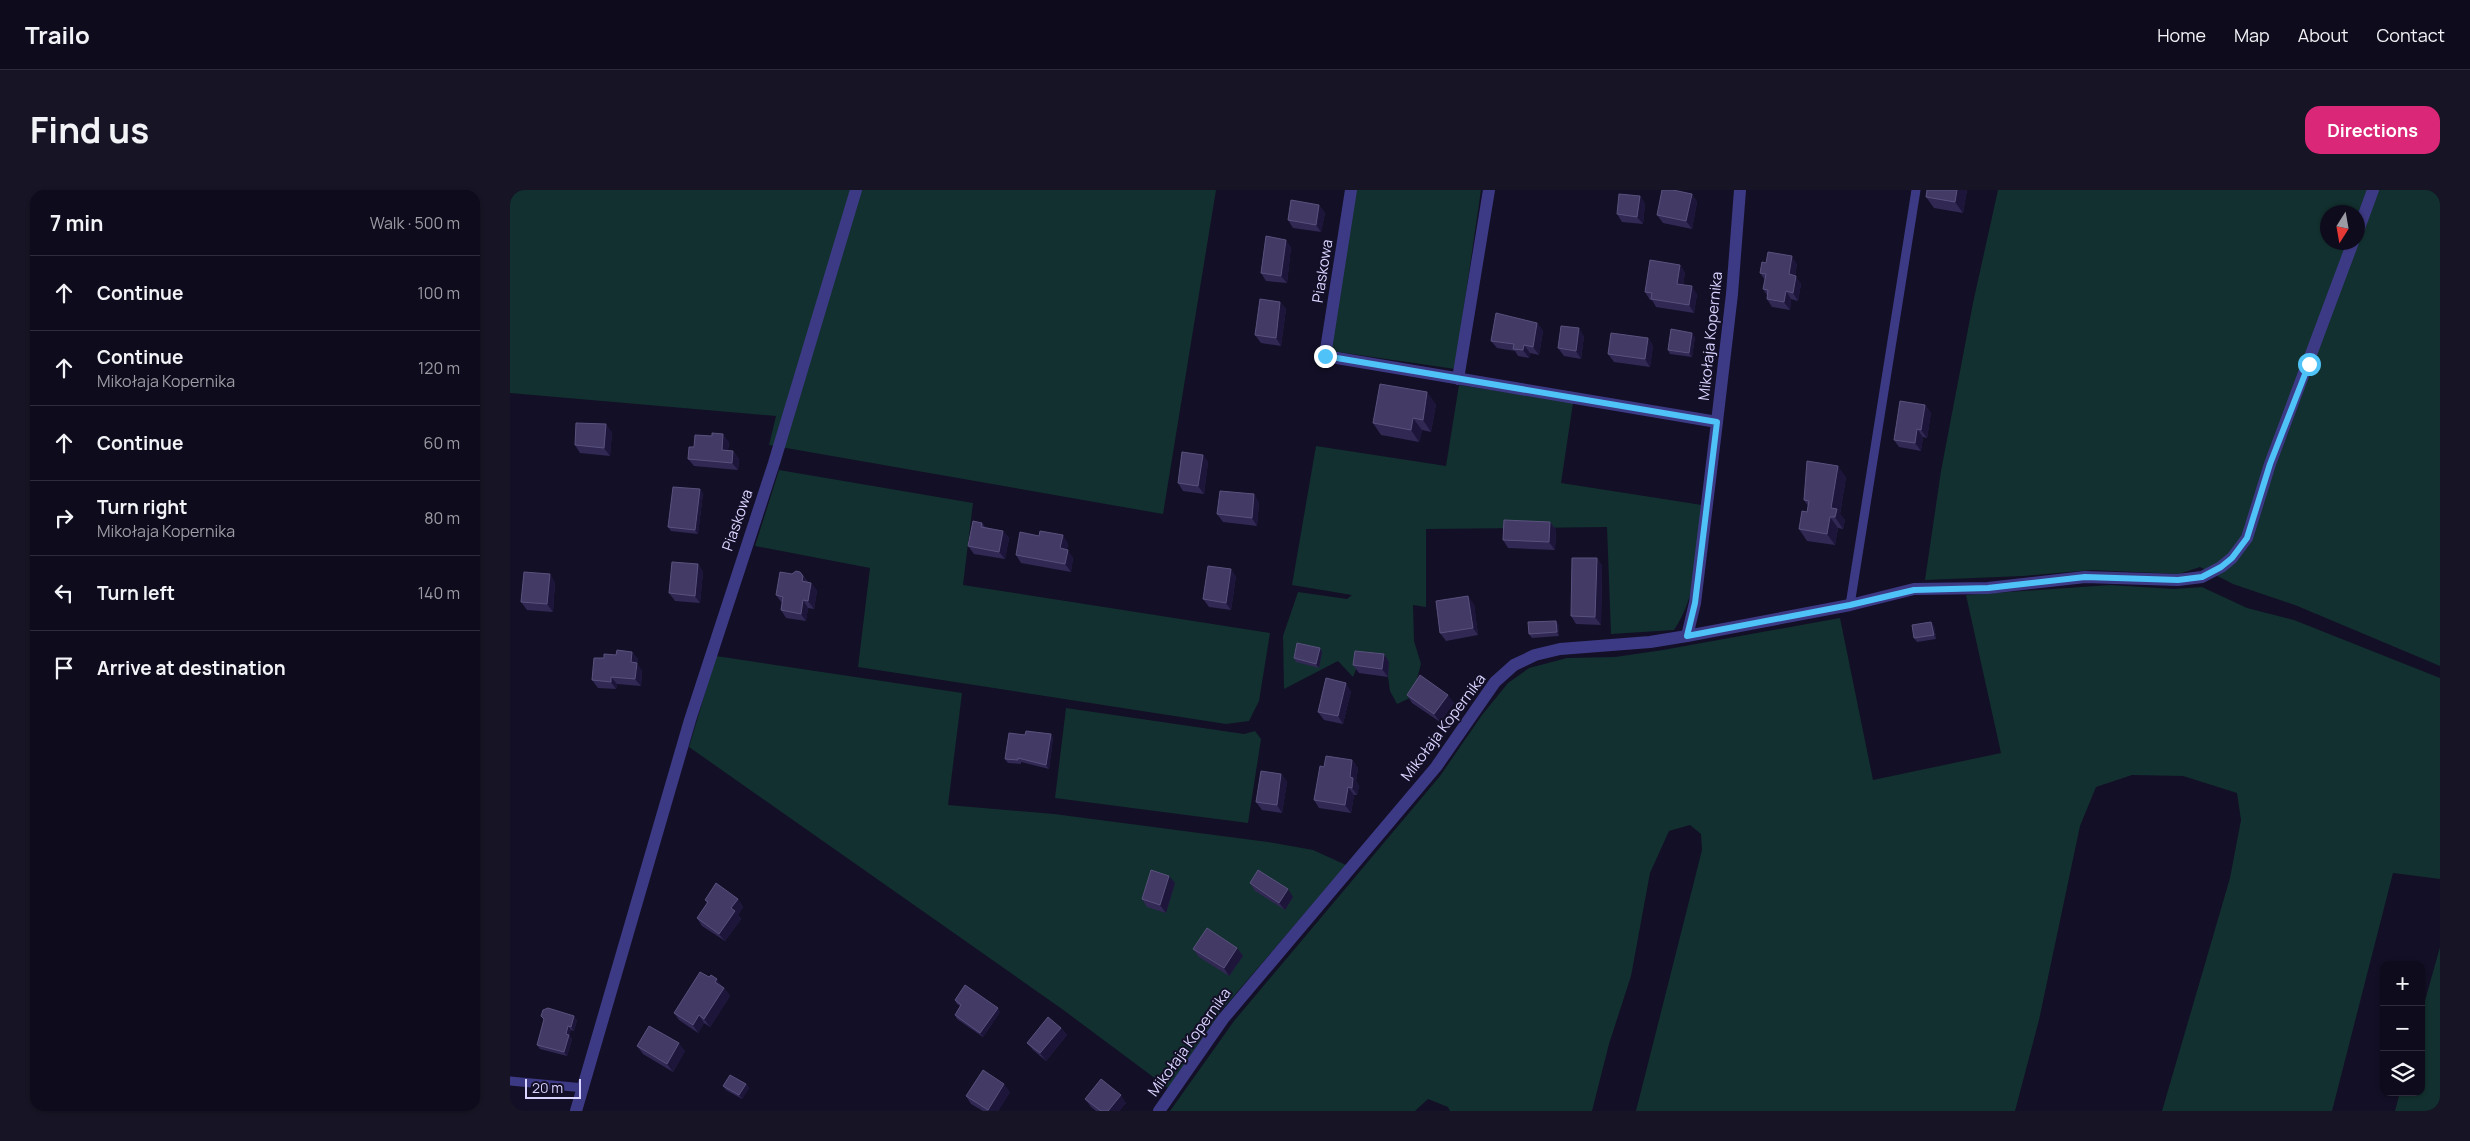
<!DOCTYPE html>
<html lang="en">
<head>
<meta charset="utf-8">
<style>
	body { margin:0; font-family:Manrope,sans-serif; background:#171425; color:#f1f3f6 }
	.controls { position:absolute; right:15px; bottom:15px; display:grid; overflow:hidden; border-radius:10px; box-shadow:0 1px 4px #0004 }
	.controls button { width:45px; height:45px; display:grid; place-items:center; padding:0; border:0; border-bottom:1px solid #2e2b3b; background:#0e0b1c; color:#f1f3f6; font:25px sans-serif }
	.compass { position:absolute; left:1810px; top:15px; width:45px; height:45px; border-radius:50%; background:#0e0b1c; box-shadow:0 1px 4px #0004; rotate:191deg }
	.scale { position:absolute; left:15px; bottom:12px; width:56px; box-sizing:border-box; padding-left:5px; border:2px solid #d9d4ff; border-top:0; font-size:14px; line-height:18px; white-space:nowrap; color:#d9d4ff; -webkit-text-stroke:4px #130f26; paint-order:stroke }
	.stop { position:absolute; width:15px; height:15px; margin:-11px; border:4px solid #4fc3f7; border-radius:50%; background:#fff }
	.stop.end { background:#4fc3f7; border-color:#fff; box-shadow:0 1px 5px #0008 }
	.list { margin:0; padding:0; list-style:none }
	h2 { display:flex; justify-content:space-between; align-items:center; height:65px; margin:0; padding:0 20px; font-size:21px }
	h2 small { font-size:16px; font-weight:400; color:#9b9ba3 }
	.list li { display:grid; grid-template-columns:32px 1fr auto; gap:15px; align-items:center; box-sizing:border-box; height:75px; padding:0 20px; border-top:1px solid #2e2b3b }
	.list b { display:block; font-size:19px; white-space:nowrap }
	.list p { margin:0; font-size:16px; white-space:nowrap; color:#9b9ba3 }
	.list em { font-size:16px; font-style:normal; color:#9b9ba3 }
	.icon { flex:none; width:28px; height:28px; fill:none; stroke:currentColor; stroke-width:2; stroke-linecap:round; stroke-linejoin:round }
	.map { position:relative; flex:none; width:1930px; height:921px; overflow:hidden; border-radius:15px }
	header { display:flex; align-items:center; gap:30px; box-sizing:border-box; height:70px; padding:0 25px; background:#0e0b1c; border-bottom:1px solid #2e2b3b }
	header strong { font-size:24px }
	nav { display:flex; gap:28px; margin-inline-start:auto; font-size:18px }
	.intro { display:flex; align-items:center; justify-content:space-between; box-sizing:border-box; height:120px; padding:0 30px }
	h1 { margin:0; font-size:35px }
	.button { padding:12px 22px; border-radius:15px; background:#db2777; color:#fff; font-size:18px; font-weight:700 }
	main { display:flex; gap:30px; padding:0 30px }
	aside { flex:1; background:#0e0b1c; border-radius:15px; box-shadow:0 1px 4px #0004 }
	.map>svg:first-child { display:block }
	.green { fill:#12302f; fill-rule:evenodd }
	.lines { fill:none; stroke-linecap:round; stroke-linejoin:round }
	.lane { stroke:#3d3a85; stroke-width:9 }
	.street { stroke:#3d3a85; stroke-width:12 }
	.wall { fill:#312854 }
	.shaded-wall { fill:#1d163a }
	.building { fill:#433a66; stroke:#5a527e }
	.route { stroke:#4fc3f7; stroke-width:6 }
	.labels { text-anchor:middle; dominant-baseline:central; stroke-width:4; stroke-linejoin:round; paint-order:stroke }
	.street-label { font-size:15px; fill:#d9d4ff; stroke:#130f26 }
</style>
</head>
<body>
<header>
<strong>Trailo</strong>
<nav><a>Home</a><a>Map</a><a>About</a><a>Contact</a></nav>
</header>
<div class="intro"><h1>Find us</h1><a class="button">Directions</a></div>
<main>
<aside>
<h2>7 min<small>Walk · 500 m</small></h2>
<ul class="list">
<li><svg class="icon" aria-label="ahead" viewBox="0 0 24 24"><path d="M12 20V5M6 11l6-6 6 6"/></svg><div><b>Continue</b></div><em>100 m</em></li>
<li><svg class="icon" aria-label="ahead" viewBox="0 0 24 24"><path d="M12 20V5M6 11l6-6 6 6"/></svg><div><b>Continue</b><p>Mikołaja Kopernika</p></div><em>120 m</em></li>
<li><svg class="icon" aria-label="ahead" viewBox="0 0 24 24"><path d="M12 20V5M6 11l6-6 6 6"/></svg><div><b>Continue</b></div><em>60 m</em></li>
<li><svg class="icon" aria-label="right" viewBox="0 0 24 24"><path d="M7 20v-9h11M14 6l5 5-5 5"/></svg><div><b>Turn right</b><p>Mikołaja Kopernika</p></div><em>80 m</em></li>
<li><svg class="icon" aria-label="left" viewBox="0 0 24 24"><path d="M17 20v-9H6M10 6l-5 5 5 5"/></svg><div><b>Turn left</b></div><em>140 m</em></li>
<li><svg class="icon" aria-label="arrive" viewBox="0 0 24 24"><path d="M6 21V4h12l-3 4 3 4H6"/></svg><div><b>Arrive at destination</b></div></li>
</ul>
</aside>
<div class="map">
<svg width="1930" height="921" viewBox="0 0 1930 921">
	<rect width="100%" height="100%" fill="#130f26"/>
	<path class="green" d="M 0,0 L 706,0 L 653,324 L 259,255 L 266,226 L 0,203 Z
		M 846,0 L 971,0 L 945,179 L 821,161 Z
		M 1488,0 L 1930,0 L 1930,476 L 1785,415 L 1723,394 L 1690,377 L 1669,384 L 1582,380 L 1513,386 L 1415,390 L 1431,281 L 1463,113 ZM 1818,22 L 1848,22 L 1848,52 L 1818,52 Z
		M 949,195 L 1063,213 L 1051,293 L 1192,315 C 1187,356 1189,404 1164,440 L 1101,444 L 1097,337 L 916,339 L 916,417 L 903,415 L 904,451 L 911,474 L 902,507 L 887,514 L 880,501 L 878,487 L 850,469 L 843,487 L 828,471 L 774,499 L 773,446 L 788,402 L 837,409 L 842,405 L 782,395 L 806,256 L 936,276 Z
		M 269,280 L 463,313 L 453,395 L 760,443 L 749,511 L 739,531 L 716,534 L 348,477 L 360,378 L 245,356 Z
		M 1600,395 L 1664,399 L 1692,397 L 1737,418 L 1784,430 L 1930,488 L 1930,689 L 1883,683 L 1822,921 L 1652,921 L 1720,688 L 1731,630 L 1727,603 L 1673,586 L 1622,585 L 1586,597 L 1570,636 L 1529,830 L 1505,921 L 1126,921 L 1192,660 L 1191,644 L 1180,635 L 1159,641 L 1140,683 L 1121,786 L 1099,854 L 1082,921 L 940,921 L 938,917 L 918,909 L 905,921 L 660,921 L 724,831 L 930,586 L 972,525 L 998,493 L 1019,478 L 1057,468 L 1105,467 L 1153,460 L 1330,428 L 1363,590 L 1491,563 L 1456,405 Z
		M 206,466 L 452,503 L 438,615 L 544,624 L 758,652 L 803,660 L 836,675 L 711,821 L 658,898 L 552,819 L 179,557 Z
		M 556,518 L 734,544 L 745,541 L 751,549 L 738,633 L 545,608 Z
		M 1930,757 L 1930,921 L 1885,921 L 1890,902 L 1911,902 L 1911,825 Z"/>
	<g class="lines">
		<path class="lane" d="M 1340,415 L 1406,0
			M 0,891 L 74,898"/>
		<path class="street" d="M 841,0 L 815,166 L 1207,232
			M 1848,41 L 1863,0
			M 948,189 L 979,0
			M 1177,446 L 1340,415 L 1404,399 L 1478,398 L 1575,387 L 1668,390 L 1692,387 L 1711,377 L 1722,368 L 1737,348 L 1760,274 L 1843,52
			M 66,921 L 180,530 L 264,273 L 346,0
			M 649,921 L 713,829 L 926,577 L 985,492 L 1004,475 L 1025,465 L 1050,459 L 1140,452 L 1177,446 L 1185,413 L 1207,232 L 1222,104 L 1230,0"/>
	</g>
	<path class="wall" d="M 1417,0 L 1457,0 L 1453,23 L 1424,18 L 1416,7 Z
		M 1182,4 L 1187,12 L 1182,39 L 1153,33 L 1147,25 Z
		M 1130,6 L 1135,14 L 1133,34 L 1112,32 L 1107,24 Z
		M 809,15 L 815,23 L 811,42 L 783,38 L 778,30 Z
		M 781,57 L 777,93 L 756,91 L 751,83 Z
		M 1256,73 L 1287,74 L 1285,86 L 1291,94 L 1288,111 L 1281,109 L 1280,120 L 1262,117 L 1257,109 L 1257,105 L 1253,99 L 1255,90 L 1250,83 Z
		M 1170,75 L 1175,83 L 1173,95 L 1187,104 L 1184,123 L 1146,117 L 1142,110 L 1140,110 L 1135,102 Z
		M 770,112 L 776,119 L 771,156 L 751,153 L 745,145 Z
		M 1027,133 L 1033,141 L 1029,165 L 1020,163 L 1019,168 L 1008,166 L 1005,161 L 987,158 L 981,151 Z
		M 1074,146 L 1071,169 L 1054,166 L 1048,158 Z
		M 1185,147 L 1182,167 L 1160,164 L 1158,160 Z
		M 1138,148 L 1143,156 L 1140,177 L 1104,172 L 1098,164 Z
		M 926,214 L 921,242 L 912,240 L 909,252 L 871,245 L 863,233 Z
		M 1415,215 L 1421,223 L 1417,248 L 1413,247 L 1411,261 L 1389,257 L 1384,250 Z
		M 102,242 L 100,266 L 70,263 L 65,255 Z
		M 219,252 L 218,260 L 223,261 L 229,269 L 228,280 L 184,276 L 178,269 Z
		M 693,265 L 698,272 L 694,304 L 673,301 L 668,293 Z
		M 1336,287 L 1330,324 L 1335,330 L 1333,339 L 1328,338 L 1325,355 L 1297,351 L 1289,339 L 1297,322 L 1298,316 L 1294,310 Z
		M 193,303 L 188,344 L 161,341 L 158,337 Z
		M 749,312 L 747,336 L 713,332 L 707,324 Z
		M 1040,332 L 1046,340 L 1045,360 L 998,358 L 993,350 Z
		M 472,333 L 475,337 L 493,341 L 499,348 L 495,369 L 464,364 L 458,356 Z
		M 558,353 L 557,360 L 563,368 L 561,382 L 511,373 L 506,365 Z
		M 1087,368 L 1092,376 L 1091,435 L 1066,434 L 1061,426 Z
		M 188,374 L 193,382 L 190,413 L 165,411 L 159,403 Z
		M 290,382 L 298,392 L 301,393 L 307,401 L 304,419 L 298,418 L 296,431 L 276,428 L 271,420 L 272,413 L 266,405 L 282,384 Z
		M 726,386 L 721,420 L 699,417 L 693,409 Z
		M 45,392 L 43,422 L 17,420 L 11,412 Z
		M 964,414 L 968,445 L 936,451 L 930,443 Z
		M 1421,432 L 1424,436 L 1426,449 L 1407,452 L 1404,448 Z
		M 1049,435 L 1049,446 L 1022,448 L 1019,444 Z
		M 810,458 L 812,462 L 809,478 L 786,472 L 784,468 Z
		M 122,462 L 128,469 L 127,474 L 132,481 L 131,496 L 107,494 L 106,499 L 88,498 L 82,490 L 94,468 L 106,465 Z
		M 874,464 L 879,472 L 878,487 L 849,483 L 843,475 Z
		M 841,501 L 833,534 L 814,530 L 808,522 Z
		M 897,505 L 944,513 L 930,532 L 902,513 Z
		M 541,544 L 543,548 L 539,579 L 511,572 L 511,574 L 498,573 L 495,569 L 515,545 Z
		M 842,570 L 848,578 L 846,591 L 849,596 L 847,605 L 844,605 L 841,623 L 809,618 L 804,610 L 814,577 Z
		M 771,584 L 777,592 L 772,623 L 752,620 L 746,612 Z
		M 665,693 L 656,723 L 637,717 L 632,709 Z
		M 740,693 L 783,707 L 775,720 L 745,701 Z
		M 228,709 L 233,717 L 228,725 L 231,729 L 215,751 L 192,736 L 187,728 L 197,713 L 195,710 Z
		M 727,758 L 733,766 L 719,786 L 689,767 L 683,759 Z
		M 214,798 L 220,806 L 200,837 L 194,833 L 188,843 L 169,830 L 164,823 Z
		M 445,810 L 490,822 L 473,847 L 447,829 L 445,825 L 450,816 L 447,814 Z
		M 31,826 L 67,830 L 64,841 L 61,840 L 59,846 L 62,849 L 57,866 L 30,859 L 27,855 L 34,830 Z
		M 551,838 L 557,845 L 536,871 L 523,860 L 517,853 Z
		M 127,856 L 175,861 L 163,882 L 133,864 Z
		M 236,894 L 239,898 L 232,909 L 216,900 L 213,896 Z
		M 500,902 L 488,921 L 473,921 L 461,914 L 456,906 Z
		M 575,909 L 616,913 L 609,921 L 586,921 L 581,917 Z"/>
	<path class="shaded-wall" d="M 1447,0 L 1457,0 L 1453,23 L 1445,12 Z
		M 1182,4 L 1187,12 L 1182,39 L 1176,31 Z
		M 1130,6 L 1135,14 L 1133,34 L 1127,27 Z
		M 809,15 L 815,23 L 811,42 L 806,35 Z
		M 776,50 L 781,57 L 777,93 L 771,86 Z
		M 1282,66 L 1287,74 L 1284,92 L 1279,84 Z
		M 1170,75 L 1175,83 L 1172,102 L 1167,94 Z
		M 1286,86 L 1291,94 L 1288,111 L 1283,103 Z
		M 1182,96 L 1187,104 L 1184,123 L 1179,115 Z
		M 1276,101 L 1281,109 L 1280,120 L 1274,112 Z
		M 770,112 L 776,119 L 771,156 L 766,148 Z
		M 1027,133 L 1033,141 L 1029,165 L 1023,157 Z
		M 1069,138 L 1074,146 L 1071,169 L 1066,161 Z
		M 1182,143 L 1185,147 L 1182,167 L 1179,163 Z
		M 1138,148 L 1143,156 L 1140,177 L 1135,169 Z
		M 1014,155 L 1020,163 L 1019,168 L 1013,160 Z
		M 917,202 L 926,214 L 921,242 L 913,230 Z
		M 1415,215 L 1421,223 L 1417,248 L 1411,240 Z
		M 903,228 L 912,240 L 909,252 L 901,240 Z
		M 96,234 L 102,242 L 100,266 L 94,258 Z
		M 1407,239 L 1413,247 L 1411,261 L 1405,253 Z
		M 213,244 L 219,252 L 217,268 L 212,260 Z
		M 223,261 L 229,269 L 228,280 L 222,273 Z
		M 693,265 L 698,272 L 694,304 L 688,296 Z
		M 1328,276 L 1336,287 L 1330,324 L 1335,330 L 1333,339 L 1325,327 L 1321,318 Z
		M 190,299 L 193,303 L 188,344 L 185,340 Z
		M 744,304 L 749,312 L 747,336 L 742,328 Z
		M 1320,327 L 1328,338 L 1325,355 L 1317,344 Z
		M 1040,332 L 1046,340 L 1045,360 L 1039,352 Z
		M 493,341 L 499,348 L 495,369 L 489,362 Z
		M 553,345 L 558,353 L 556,366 L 550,358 Z
		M 558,360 L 563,368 L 561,382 L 555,374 Z
		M 1087,368 L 1092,376 L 1091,435 L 1085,427 Z
		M 188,374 L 193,382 L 190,413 L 185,406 Z
		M 721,379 L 726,386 L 721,420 L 716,413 Z
		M 40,384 L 45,392 L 43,422 L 37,414 Z
		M 293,386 L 298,394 L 292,391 Z
		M 301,393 L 307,401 L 304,419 L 298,411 Z
		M 958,406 L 964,414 L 968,445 L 963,438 Z
		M 293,410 L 298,418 L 296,431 L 291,424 Z
		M 1046,431 L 1049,435 L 1049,446 L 1047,442 Z
		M 1421,432 L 1424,436 L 1426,449 L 1424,445 Z
		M 810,458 L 812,462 L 809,478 L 806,474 Z
		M 122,462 L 128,469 L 127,474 L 132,481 L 131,496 L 125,489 L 121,472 Z
		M 874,464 L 879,472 L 878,487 L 872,479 Z
		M 101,487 L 107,494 L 106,499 L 101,492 Z
		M 836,493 L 841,501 L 833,534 L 828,526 Z
		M 938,505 L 944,513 L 930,532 L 924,524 Z
		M 541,544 L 543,548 L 539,579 L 536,575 Z
		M 842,570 L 848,578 L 846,591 L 849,596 L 847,605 L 842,598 L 840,587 Z
		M 771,584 L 777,592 L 772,623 L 767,615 Z
		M 838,597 L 844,605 L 841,623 L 835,615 Z
		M 659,686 L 665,693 L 656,723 L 650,715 Z
		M 778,699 L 783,707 L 775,720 L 769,713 Z
		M 228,709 L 233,717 L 228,725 L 231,729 L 215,751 L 209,744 L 221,718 Z
		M 727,758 L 733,766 L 719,786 L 714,778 Z
		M 207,789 L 213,797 L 205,792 Z
		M 214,798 L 220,806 L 200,837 L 194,829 Z
		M 488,818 L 490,822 L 473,847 L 470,843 Z
		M 189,825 L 194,833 L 188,843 L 183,835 Z
		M 64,826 L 67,830 L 64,841 L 61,837 Z
		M 58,836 L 61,840 L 59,846 L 62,849 L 57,866 L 54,862 L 56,844 Z
		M 551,838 L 557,845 L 536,871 L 530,863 Z
		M 169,853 L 175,861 L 163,882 L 157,874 Z
		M 236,894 L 239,898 L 232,909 L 229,905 Z
		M 494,894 L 500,902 L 488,921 L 479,921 L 478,920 Z
		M 611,905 L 616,913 L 609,921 L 598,921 Z"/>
	<path class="building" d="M 1152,0 L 1163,0 L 1182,4 L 1176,31 L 1147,25 Z
		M 1417,0 L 1447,0 L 1445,12 L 1416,7 Z
		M 1109,4 L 1130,6 L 1127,27 L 1107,24 Z
		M 781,10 L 809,15 L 806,35 L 778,30 Z
		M 756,46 L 776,50 L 771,86 L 751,83 Z
		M 1258,62 L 1282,66 L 1279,84 L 1286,86 L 1283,103 L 1276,101 L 1274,112 L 1257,109 L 1258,100 L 1253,99 L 1256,84 L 1250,83 L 1252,72 L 1256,73 Z
		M 1140,70 L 1170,75 L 1167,94 L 1182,96 L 1179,115 L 1141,109 L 1142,103 L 1135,102 Z
		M 750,109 L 770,112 L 766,148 L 745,145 Z
		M 986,123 L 1027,133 L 1023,157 L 1014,155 L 1013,160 L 1003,159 L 1004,154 L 981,151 Z
		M 1051,136 L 1069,138 L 1066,161 L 1048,158 Z
		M 1161,139 L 1182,143 L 1179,163 L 1158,160 Z
		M 1101,143 L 1138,148 L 1135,169 L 1098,164 Z
		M 870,194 L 917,202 L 913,230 L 903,228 L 901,240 L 863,233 Z
		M 1390,211 L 1415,215 L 1411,240 L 1407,239 L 1405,253 L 1384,250 Z
		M 66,233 L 96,234 L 94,258 L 65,255 Z
		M 202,243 L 213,244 L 212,260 L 223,261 L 222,273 L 178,269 L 179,257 L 184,257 L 185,245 L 202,246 Z
		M 672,262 L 693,265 L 688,296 L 668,293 Z
		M 1297,271 L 1328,276 L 1321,318 L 1327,319 L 1325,327 L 1320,327 L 1317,344 L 1289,339 L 1292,321 L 1297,322 L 1299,311 L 1294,310 Z
		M 163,297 L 190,299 L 185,340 L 158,337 Z
		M 710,301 L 744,304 L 742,328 L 707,324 Z
		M 994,330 L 1040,332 L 1039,352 L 993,350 Z
		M 463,331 L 472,333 L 471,337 L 493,341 L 489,362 L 458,356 Z
		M 530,341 L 553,345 L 550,358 L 558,360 L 555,374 L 506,365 L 510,342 L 529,346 Z
		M 1062,368 L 1087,368 L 1085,427 L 1061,426 Z
		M 162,372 L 188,374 L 185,406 L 159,403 Z
		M 698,376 L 721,379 L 716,413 L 693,409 Z
		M 286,381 L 290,382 L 293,386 L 292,391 L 301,393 L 298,411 L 293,410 L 291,424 L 271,420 L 273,407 L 266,405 L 270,382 L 282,384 Z
		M 14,382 L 40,384 L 37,414 L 11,412 Z
		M 958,406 L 963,438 L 930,443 L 926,411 Z
		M 1046,431 L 1047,442 L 1019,444 L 1018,432 Z
		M 1421,432 L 1424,445 L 1404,448 L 1402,435 Z
		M 787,453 L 810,458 L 806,474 L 784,468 Z
		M 107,460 L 122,462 L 121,472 L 127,473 L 125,489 L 101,487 L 101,492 L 82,490 L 84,468 L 94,468 L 94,464 L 106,465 Z
		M 845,461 L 874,464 L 872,479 L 843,475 Z
		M 910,485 L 938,505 L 924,524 L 897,505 Z
		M 816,488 L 836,493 L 828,526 L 808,522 Z
		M 516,541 L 541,544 L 536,575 L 508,568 L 508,570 L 495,569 L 499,543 L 515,545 Z
		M 816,566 L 842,570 L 840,587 L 843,588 L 842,598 L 838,597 L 835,615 L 804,610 L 810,576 L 814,577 Z
		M 751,581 L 771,584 L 767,615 L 746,612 Z
		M 641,680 L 659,686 L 650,715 L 632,709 Z
		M 748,680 L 778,699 L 769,713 L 740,693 Z
		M 206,693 L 228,709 L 221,718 L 225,721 L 209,744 L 187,728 L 198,712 L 195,710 Z
		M 697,738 L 727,758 L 714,778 L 683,759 Z
		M 190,782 L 199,787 L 201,785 L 207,789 L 205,792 L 214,798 L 194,829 L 189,825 L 183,835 L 164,823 Z
		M 455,795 L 488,818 L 470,843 L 445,825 L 451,815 L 445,810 Z
		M 38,818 L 64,826 L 61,837 L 58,836 L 56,844 L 59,845 L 54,862 L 27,855 L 34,829 L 31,826 L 33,820 Z
		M 538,827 L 551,838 L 530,863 L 517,853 Z
		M 139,836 L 169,853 L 157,874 L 127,856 Z
		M 473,880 L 494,894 L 478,920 L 456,906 Z
		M 220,885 L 236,894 L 229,905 L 213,896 Z
		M 591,889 L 611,905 L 598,921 L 591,921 L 575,909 Z"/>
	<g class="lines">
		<path class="route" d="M 815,166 L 1207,232 L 1185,413 L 1177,446 L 1340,415 L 1404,400 L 1478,398 L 1575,387 L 1668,390 L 1692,387 L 1711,377 L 1722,368 L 1737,348 L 1760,274 L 1799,174"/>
	</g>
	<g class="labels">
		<g class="street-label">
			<text transform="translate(812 81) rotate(-81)">Piaskowa</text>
			<text transform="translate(1200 146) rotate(-84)">Mikołaja Kopernika</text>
			<text transform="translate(227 330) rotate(-71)">Piaskowa</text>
			<text transform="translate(933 537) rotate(-53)">Mikołaja Kopernika</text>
			<text transform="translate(679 852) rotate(-54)">Mikołaja Kopernika</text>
		</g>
	</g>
</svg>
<div class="controls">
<button>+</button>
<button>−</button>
<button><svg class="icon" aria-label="layers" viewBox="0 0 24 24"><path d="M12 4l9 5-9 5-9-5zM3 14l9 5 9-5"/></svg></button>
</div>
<svg class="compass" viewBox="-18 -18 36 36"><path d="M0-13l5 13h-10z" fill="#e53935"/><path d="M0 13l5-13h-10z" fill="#9b9ba3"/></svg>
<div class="scale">20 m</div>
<div class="stop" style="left:1799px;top:174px"></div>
<div class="stop end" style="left:815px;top:166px"></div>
</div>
</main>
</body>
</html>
